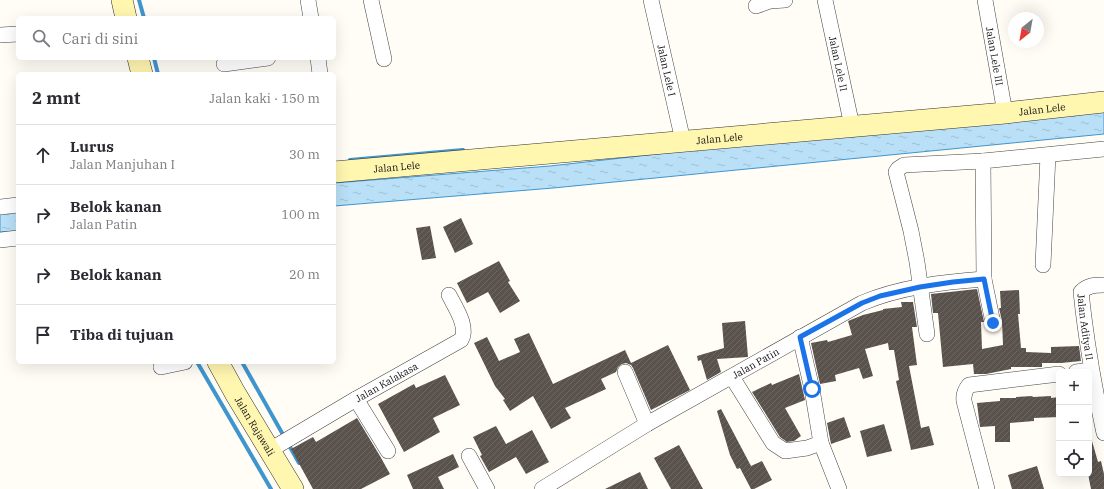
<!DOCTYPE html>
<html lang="id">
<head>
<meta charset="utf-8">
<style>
	body { margin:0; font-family:"IBM Plex Serif",serif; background:#f7f7f7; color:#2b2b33 }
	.controls { position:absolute; right:12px; bottom:12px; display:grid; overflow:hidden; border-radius:6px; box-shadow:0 4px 16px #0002 }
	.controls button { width:36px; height:36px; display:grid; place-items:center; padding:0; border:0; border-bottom:1px solid #e1e1e2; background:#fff; color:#2b2b33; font:20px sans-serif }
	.compass { position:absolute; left:1008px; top:12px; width:36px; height:36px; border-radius:50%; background:#fff; box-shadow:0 4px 16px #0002; rotate:211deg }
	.stop { position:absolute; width:12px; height:12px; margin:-9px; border:3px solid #1a73e8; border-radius:50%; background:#fff }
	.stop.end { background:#1a73e8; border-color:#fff; box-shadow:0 1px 4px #0008 }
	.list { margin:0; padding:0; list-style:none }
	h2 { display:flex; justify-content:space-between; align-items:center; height:52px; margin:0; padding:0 16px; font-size:17px }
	h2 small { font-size:13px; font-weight:400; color:#7c7c81 }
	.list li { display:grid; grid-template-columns:26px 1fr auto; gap:12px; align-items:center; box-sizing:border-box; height:60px; padding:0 16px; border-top:1px solid #e1e1e2 }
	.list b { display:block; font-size:15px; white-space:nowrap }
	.list p { margin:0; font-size:13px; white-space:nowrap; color:#7c7c81 }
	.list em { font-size:13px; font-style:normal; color:#7c7c81 }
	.icon { flex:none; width:22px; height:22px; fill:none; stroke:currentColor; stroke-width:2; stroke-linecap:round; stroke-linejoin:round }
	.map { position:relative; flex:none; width:1104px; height:489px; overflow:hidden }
	.search { position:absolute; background:#fff; box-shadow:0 4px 16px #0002; left:16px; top:16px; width:320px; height:44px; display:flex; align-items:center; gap:10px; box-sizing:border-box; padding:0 14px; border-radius:6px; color:#7c7c81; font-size:15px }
	.panel { position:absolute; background:#fff; box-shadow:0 4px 16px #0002; left:16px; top:72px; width:320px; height:292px; border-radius:6px }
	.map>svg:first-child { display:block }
	.water { fill:url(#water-ripples); stroke:#3f96cf }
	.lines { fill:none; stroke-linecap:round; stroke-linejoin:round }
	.stream { stroke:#3f96cf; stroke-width:4 }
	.building { fill:url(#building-hatch) }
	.street-casing { stroke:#444; stroke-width:16 }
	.secondary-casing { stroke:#333; stroke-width:22 }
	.street { stroke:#fff; stroke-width:15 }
	.secondary { stroke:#fff6b0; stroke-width:21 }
	.route { stroke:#1a73e8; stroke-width:5 }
	.labels { text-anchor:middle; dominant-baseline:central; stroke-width:4; stroke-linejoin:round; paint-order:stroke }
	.street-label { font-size:10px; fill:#111; stroke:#fff }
</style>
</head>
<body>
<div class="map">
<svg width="1104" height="489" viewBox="0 0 1104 489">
	<defs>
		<pattern id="water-ripples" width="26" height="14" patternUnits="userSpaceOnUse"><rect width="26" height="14" fill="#b9e0f7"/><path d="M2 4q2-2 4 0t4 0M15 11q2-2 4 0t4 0" fill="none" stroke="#9ebfd3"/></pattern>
		<pattern id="building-hatch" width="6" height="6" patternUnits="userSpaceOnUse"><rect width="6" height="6" fill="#5a524d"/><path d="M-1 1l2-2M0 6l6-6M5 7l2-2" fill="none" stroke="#6d6662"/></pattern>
	</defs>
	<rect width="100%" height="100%" fill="#fffdf5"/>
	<path class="water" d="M 1104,109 L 1104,134 L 553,188 L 334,206 L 334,183 L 550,166 L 711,148 Z
		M 18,210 L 18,231 L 0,232 L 0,211 Z"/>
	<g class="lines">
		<path class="stream" d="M 139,0 L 144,18
			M 154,58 L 158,74
			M 350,160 L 463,150
			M 197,362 L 271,489
			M 242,362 L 299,463"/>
	</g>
	<path class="building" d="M 461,218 L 473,244 L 455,253 L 443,227 Z
		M 430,226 L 436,258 L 422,260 L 416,228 Z
		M 499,261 L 510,281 L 508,282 L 520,301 L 500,313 L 488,292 L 467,303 L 457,283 Z
		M 977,289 L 984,322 L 981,322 L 982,349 L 1003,345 L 1002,321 L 999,308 L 1001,308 L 1000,291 L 1019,290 L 1020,314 L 1018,314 L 1021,348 L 1026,348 L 1026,352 L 1051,353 L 1051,347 L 1079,346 L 1081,361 L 1061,363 L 1042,363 L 1042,367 L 1011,367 L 1011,369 L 986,374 L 974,374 L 973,364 L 943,367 L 938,313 L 933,313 L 931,294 Z
		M 901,302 L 913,302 L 917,327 L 912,327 L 917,365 L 909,366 L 921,428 L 929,426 L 934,445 L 911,450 L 896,381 L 899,380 L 894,350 L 889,350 L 888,343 L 865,349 L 873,376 L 863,379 L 859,368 L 835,375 L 836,381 L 820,384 L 811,343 L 827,340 L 828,342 L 852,335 L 848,321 L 863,315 L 883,310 L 883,309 L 902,307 Z
		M 745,321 L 748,357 L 717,359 L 721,372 L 707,380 L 701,360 L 698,361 L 697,356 L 724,348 L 722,323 Z
		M 529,333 L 553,384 L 625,350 L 631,363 L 668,345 L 690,390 L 651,410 L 633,368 L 631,365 L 626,363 L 622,364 L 618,367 L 616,372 L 601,379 L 606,389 L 565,408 L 571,418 L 551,429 L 533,396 L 510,411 L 503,400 L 505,399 L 495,386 L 474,343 L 487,337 L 499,361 L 520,352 L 514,339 Z
		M 799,374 L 805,400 L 785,408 L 801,436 L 794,441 L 787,442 L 780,437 L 752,392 L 771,383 L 772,385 Z
		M 445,375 L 460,405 L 433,418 L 440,432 L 404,452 L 378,404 L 414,384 L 416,388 Z
		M 1032,396 L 1033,397 L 1051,396 L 1051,398 L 1059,397 L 1059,417 L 1034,418 L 1034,421 L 1010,423 L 1010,442 L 995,442 L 995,426 L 980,427 L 977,403 L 1000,401 L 1000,398 L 1016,398 L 1016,397 Z
		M 721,409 L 751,466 L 762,461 L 772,480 L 754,489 L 751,489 L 740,468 L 737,469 L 730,455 L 717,411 Z
		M 844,417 L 851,437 L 831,444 L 827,423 Z
		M 357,418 L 380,456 L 390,474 L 361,489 L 313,489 L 291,449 L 313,437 L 316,442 Z
		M 884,424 L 892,451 L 867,457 L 860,431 Z
		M 496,426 L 506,444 L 532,430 L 549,462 L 526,474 L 516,457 L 489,472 L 480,456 L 482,455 L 473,437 Z
		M 1089,441 L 1092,441 L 1098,462 L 1101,461 L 1104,474 L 1104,489 L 1091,489 L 1088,474 L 1089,474 Z
		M 679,445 L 703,489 L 671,489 L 654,458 Z
		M 453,454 L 459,467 L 438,477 L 444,489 L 413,489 L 407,475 Z
		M 1037,466 L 1044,489 L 1012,489 L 1008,475 Z
		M 640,472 L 648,489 L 605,489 Z"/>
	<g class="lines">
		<defs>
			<g id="street">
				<path d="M 308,0 L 311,18"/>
				<path d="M 371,0 L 384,59"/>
				<path id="s1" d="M 651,0 L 683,141"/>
				<path id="s2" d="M 825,0 L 852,126"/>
				<path id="s3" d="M 985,0 L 1005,113"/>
				<path d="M 756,6 L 770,1 L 785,0"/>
				<path d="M 0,35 L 18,34"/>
				<path d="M 318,58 L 320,74"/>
				<path d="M 224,64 L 268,58"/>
				<path d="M 0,207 L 18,205"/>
				<path d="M 0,240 L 18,238"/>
				<path d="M 1043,265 L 1048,155"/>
				<path id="s4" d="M 1104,285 C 1095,285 1088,285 1081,292 C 1086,340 1094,386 1104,433"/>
				<path d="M 993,323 L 984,279 L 983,161 L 1104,149"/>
				<path d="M 927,334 L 917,262 L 911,231 L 896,172 L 898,169 L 904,165 L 983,161"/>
				<path d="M 800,337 L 812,389 L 821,443 L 839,489"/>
				<path d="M 161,367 L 185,362"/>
				<path d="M 625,372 L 647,424"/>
				<path d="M 1076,372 L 1091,370"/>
				<path d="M 732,377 L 773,443 L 785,451 L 807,448 L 821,443"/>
				<path d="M 356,399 L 388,451"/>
				<path id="s5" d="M 270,450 L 356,399 L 461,340 C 469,327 455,307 449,295"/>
				<path d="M 469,456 L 487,489"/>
				<path id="s6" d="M 542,489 L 647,424 L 862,303 C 900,287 943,282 984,279"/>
				<path d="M 987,489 L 964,401 C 963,394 965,390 969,385 L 1059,374"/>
			</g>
			<g id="secondary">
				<path d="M 122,0 L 126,18"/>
				<path d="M 138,58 L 142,74"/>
				<path id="s7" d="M 334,172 L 1005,113 L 1104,102"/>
				<path id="s8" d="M 218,362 L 235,393 L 293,489"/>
			</g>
		</defs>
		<use href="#street" class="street-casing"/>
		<use href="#secondary" class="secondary-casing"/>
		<use href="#street" class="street"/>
		<use href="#secondary" class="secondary"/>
	</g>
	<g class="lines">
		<path class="route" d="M 812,389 L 800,337 L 862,303 L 880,296 L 920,287 L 953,282 L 984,279 L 993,323"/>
	</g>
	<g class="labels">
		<g class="street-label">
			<text stroke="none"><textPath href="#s3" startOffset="57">Jalan Lele III</textPath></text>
			<text stroke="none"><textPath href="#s2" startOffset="65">Jalan Lele II</textPath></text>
			<text stroke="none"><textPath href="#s1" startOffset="72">Jalan Lele I</textPath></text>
			<text stroke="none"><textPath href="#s7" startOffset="711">Jalan Lele</textPath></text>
			<text stroke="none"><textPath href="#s7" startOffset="387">Jalan Lele</textPath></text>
			<text stroke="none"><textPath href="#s7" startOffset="63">Jalan Lele</textPath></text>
			<text stroke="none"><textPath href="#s4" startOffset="60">Jalan Aditya II</textPath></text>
			<text stroke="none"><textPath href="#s6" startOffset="248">Jalan Patin</textPath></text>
			<text stroke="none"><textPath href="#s5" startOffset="135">Jalan Kalakasa</textPath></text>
			<text stroke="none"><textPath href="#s8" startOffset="74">Jalan Rajawali</textPath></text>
		</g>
	</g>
</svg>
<div class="controls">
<button>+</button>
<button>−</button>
<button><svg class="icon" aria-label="locate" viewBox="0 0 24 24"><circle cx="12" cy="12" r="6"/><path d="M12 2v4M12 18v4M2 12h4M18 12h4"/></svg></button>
</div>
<svg class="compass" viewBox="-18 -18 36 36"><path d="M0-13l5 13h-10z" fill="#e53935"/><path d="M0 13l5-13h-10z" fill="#7c7c81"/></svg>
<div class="stop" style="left:812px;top:389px"></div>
<div class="stop end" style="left:993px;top:323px"></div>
<div class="search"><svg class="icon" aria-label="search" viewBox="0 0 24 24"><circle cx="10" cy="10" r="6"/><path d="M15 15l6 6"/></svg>Cari di sini</div>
<section class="panel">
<h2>2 mnt<small>Jalan kaki · 150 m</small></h2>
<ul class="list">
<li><svg class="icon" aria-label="ahead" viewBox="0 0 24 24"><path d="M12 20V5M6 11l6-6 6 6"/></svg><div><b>Lurus</b><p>Jalan Manjuhan I</p></div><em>30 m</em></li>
<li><svg class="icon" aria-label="right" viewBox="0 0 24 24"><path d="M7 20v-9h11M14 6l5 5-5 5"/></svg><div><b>Belok kanan</b><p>Jalan Patin</p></div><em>100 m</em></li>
<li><svg class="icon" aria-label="right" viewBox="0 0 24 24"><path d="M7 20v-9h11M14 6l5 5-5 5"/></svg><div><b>Belok kanan</b></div><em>20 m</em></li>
<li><svg class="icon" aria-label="arrive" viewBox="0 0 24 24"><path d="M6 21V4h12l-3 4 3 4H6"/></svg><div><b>Tiba di tujuan</b></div></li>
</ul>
</section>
</div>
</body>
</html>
